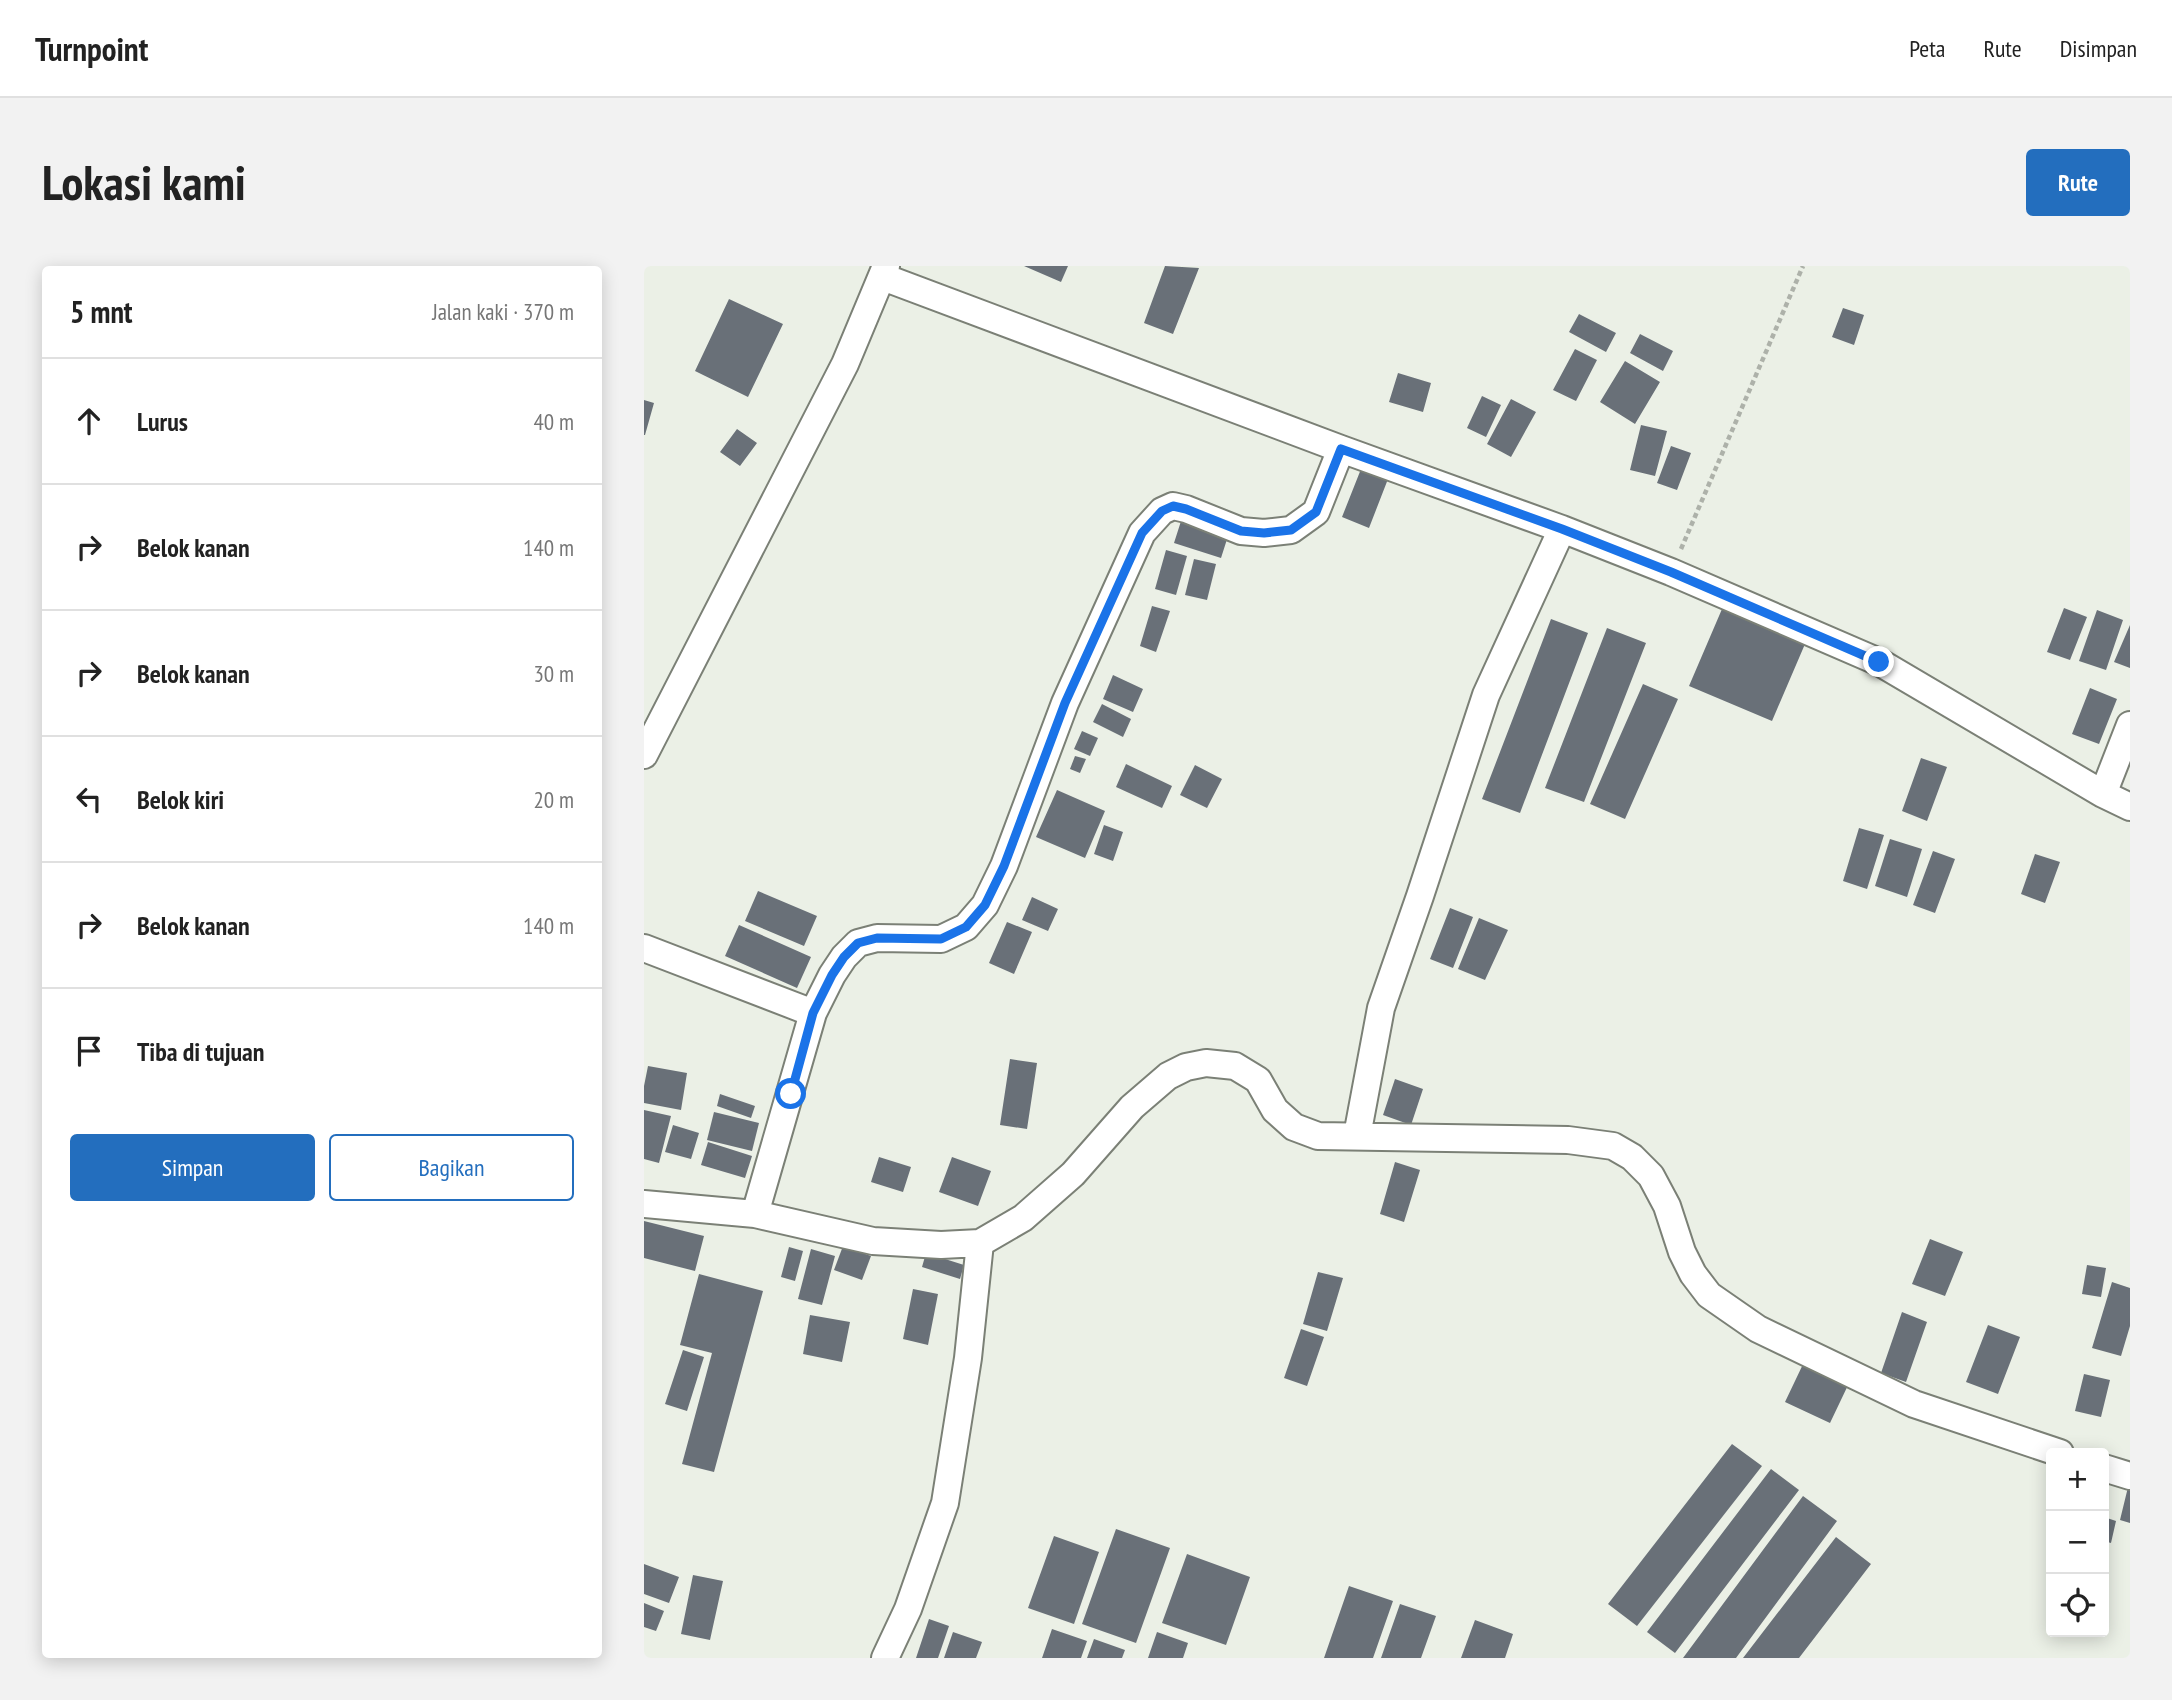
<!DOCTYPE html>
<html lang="id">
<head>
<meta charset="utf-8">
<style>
	body { margin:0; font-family:"PT Sans Narrow",sans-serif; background:#f2f2f2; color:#222 }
	.controls { position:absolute; right:21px; bottom:21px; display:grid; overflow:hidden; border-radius:7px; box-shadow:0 4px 18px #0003 }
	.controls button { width:63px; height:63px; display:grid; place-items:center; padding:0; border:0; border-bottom:2px solid #e0e0e0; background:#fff; color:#222; font:35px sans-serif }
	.stop { position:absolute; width:21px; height:21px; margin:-16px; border:5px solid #1a73e8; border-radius:50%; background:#fff }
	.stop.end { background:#1a73e8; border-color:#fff; box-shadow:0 2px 7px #0008 }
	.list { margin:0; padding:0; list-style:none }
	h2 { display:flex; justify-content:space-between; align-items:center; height:91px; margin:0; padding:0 28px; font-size:30px }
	h2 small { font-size:23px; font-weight:400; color:#767676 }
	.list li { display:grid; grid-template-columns:46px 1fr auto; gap:21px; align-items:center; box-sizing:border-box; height:126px; padding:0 28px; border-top:2px solid #e0e0e0 }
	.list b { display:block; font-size:26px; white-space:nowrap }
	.list em { font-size:23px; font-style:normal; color:#767676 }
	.actions { display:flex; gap:14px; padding:21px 28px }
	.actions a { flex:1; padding:16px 0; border:2px solid #236ebe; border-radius:7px; text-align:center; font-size:24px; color:#236ebe }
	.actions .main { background:#236ebe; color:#fff }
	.icon { flex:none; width:38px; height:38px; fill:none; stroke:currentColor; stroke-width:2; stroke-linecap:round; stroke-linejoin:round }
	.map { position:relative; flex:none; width:1486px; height:1392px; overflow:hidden; border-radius:7px }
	header { display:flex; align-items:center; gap:42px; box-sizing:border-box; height:98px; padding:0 35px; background:#fff; border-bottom:2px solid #e0e0e0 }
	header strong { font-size:33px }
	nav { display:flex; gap:38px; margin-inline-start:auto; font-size:24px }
	.intro { display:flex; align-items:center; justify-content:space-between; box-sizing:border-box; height:168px; padding:0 42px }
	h1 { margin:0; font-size:49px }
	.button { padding:18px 32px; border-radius:7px; background:#236ebe; color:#fff; font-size:24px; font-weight:700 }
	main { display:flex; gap:42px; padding:0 42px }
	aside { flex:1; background:#fff; border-radius:7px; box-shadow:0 4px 18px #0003 }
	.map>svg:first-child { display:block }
	.building { fill:#697078 }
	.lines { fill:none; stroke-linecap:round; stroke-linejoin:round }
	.street-casing { stroke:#7b8076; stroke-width:30 }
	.path { stroke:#adb1a9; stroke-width:4.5; stroke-dasharray:5 3.5; stroke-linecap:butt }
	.street { stroke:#fff; stroke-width:26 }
	.route { stroke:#1a73e8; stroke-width:9 }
</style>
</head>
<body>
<header>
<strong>Turnpoint</strong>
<nav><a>Peta</a><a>Rute</a><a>Disimpan</a></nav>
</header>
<div class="intro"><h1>Lokasi kami</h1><a class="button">Rute</a></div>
<main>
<aside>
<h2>5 mnt<small>Jalan kaki · 370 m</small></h2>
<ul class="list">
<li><svg class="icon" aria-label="ahead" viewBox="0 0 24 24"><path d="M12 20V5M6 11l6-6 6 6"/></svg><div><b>Lurus</b></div><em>40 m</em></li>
<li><svg class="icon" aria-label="right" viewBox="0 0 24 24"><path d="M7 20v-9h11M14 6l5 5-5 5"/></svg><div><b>Belok kanan</b></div><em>140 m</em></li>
<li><svg class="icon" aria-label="right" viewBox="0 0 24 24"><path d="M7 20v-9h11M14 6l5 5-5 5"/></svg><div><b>Belok kanan</b></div><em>30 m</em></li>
<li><svg class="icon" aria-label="left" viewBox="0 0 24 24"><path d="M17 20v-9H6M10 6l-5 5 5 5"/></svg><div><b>Belok kiri</b></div><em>20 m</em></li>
<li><svg class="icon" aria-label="right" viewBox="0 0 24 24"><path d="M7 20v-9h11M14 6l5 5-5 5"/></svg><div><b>Belok kanan</b></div><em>140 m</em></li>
<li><svg class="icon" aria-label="arrive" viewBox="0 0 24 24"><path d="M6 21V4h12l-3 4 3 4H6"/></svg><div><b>Tiba di tujuan</b></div></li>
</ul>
<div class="actions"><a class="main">Simpan</a><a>Bagikan</a></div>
</aside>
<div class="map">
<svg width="1486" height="1392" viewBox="0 0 1486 1392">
	<rect width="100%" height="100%" fill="#ebf0e6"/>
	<path class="building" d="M 380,0 L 424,0 L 417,16 Z
		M 521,0 L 555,2 L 529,68 L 500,57 Z
		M 85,33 L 139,58 L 104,131 L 51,105 Z
		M 1199,42 L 1220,49 L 1210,79 L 1188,71 Z
		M 935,48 L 972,67 L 962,86 L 925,66 Z
		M 996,68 L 1029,85 L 1019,105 L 986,87 Z
		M 931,83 L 953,94 L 932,135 L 909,124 Z
		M 981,95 L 1016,116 L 991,158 L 956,136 Z
		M 754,107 L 787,117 L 779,146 L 745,136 Z
		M 838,130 L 857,139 L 842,171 L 823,162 Z
		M 867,133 L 892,146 L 867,191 L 843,178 Z
		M 0,134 L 10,137 L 1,169 L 0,169 Z
		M 997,159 L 1023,165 L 1011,210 L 986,204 Z
		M 93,163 L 113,177 L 96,200 L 76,186 Z
		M 1027,180 L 1047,187 L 1033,224 L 1013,217 Z
		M 717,203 L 744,213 L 725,262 L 698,251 Z
		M 538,252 L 585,267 L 577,292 L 530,277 Z
		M 522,284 L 543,290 L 532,329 L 511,323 Z
		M 550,293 L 572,298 L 563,334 L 541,329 Z
		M 508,340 L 526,345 L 512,386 L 496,380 Z
		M 1420,342 L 1443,351 L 1426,394 L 1403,386 Z
		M 1078,343 L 1161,378 L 1128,455 L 1045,420 Z
		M 1453,344 L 1479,354 L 1462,404 L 1435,395 Z
		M 907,353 L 944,367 L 876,547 L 838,533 Z
		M 1486,359 L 1486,402 L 1470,396 Z
		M 963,362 L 1002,377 L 940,536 L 901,522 Z
		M 469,409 L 499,423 L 489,446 L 459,433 Z
		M 999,418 L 1034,433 L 981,553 L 946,538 Z
		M 1446,422 L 1473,433 L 1455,478 L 1428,468 Z
		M 458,438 L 487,453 L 479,471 L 449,456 Z
		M 438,465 L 454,472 L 446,490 L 430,483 Z
		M 431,490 L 442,493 L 436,507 L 426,503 Z
		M 1277,492 L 1303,501 L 1283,555 L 1258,545 Z
		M 482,498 L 528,520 L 518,542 L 472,521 Z
		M 551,499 L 578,513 L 563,542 L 536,529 Z
		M 413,524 L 461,545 L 441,592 L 392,571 Z
		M 460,559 L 479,566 L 469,595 L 450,588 Z
		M 1215,562 L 1240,569 L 1223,623 L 1199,615 Z
		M 1246,573 L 1278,583 L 1263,631 L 1231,620 Z
		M 1289,585 L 1311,593 L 1291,647 L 1269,639 Z
		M 1391,588 L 1416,596 L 1401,637 L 1377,628 Z
		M 114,625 L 173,650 L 160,680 L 101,655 Z
		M 388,631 L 414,643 L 404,665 L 378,654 Z
		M 806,642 L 829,651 L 809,702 L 786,693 Z
		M 835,652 L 864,664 L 841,714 L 814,703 Z
		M 363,656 L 388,666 L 370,708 L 345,697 Z
		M 95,659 L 167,691 L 153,722 L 81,690 Z
		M 366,793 L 393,797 L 383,863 L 356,859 Z
		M 4,800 L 43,807 L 37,844 L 0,837 L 0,820 Z
		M 751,813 L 779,823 L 767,859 L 739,849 Z
		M 76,828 L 111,840 L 107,852 L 73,840 Z
		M 0,844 L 27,850 L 15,897 L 0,893 Z
		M 70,846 L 115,857 L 108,885 L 63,874 Z
		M 29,859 L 55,867 L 47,893 L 21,886 Z
		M 64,876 L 108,890 L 101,912 L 57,899 Z
		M 235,891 L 267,901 L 259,926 L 227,916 Z
		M 308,891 L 347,905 L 334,940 L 295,926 Z
		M 751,896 L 776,904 L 760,956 L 736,948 Z
		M 0,955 L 60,970 L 51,1005 L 0,992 Z
		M 1286,973 L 1319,986 L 1301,1030 L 1268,1018 Z
		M 199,980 L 227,990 L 218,1014 L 190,1004 Z
		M 145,981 L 159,985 L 151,1015 L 137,1011 Z
		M 167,983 L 191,990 L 178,1039 L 154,1033 Z
		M 282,987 L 320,999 L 316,1013 L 278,1001 Z
		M 1443,999 L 1462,1002 L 1457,1031 L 1438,1028 Z
		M 674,1006 L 699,1012 L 683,1065 L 659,1058 Z
		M 55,1008 L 119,1025 L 70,1206 L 38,1198 L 68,1087 L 36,1079 Z
		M 1468,1016 L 1486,1022 L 1486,1060 L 1477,1090 L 1448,1082 Z
		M 269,1023 L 294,1028 L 284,1079 L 259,1073 Z
		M 1258,1046 L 1283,1056 L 1262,1116 L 1237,1107 Z
		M 166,1049 L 206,1056 L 198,1096 L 159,1088 Z
		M 1344,1059 L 1376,1071 L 1354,1128 L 1322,1116 Z
		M 657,1063 L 680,1071 L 663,1120 L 640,1112 Z
		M 39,1084 L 60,1091 L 43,1145 L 21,1138 Z
		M 1161,1094 L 1206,1115 L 1186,1157 L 1141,1136 Z
		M 1440,1108 L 1466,1114 L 1457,1151 L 1431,1145 Z
		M 1088,1178 L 1118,1200 L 993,1360 L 964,1338 Z
		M 1127,1203 L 1155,1224 L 1031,1387 L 1003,1366 Z
		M 1485,1217 L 1486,1217 L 1486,1257 L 1476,1254 Z
		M 1159,1230 L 1193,1255 L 1092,1392 L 1039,1392 Z
		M 1460,1251 L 1472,1255 L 1467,1277 L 1460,1275 Z
		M 472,1263 L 526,1282 L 492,1377 L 438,1358 Z
		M 410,1270 L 455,1286 L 430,1358 L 384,1342 Z
		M 1192,1271 L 1227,1298 L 1155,1392 L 1099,1392 Z
		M 543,1288 L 606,1311 L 582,1379 L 518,1357 Z
		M 0,1298 L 35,1311 L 25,1337 L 0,1328 Z
		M 49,1309 L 79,1315 L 66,1374 L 37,1368 Z
		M 705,1320 L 749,1335 L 729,1392 L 680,1392 Z
		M 0,1337 L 20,1345 L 12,1365 L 0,1361 Z
		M 756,1338 L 792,1350 L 777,1392 L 737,1392 Z
		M 285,1353 L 305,1360 L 294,1392 L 272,1392 Z
		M 831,1354 L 869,1368 L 861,1392 L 817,1392 Z
		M 408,1363 L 443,1375 L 437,1392 L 398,1392 Z
		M 309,1366 L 338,1376 L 332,1392 L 300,1392 Z
		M 513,1366 L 544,1377 L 539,1392 L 504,1392 Z
		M 450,1373 L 481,1384 L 478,1392 L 443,1392 Z"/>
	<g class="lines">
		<defs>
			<path id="street" d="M 239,11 L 697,183 L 918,263 L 1027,306 L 1235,396 L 1459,528 L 1486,541
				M 0,489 L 201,98 L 242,0
				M 1459,528 L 1486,459
				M 0,682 L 169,747
				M 713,870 L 737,742 L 776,630 L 842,429 L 918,263
				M 0,938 L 111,948 L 229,975 L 297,979 L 336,977 L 379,952 L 429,908 L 488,841 L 524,810 L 542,801 L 562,797 L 591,800 L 614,814 L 631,844 L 650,861 L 674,870 L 924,874 L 969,880 L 988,891 L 1007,910 L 1023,940 L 1038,986 L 1049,1008 L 1065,1029 L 1114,1063 L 1270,1138 L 1416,1187
				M 111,948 L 169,747 L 188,709 L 200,691 L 214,677 L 233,672 L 297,673 L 322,661 L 341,639 L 360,600 L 421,437 L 498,267 L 518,245 L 529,240 L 542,243 L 597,265 L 620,267 L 647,264 L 672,246 L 697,183
				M 1460,1202 L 1486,1210
				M 241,1392 L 264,1343 L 301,1237 L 324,1092 L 336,977"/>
		</defs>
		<use href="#street" class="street-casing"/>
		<path class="path" d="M 1037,283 L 1159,0"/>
		<use href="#street" class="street"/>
	</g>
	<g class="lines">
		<path class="route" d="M 147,828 L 169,747 L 188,709 L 200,691 L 214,677 L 233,672 L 297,673 L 322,661 L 341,639 L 360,600 L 421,437 L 498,267 L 518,245 L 529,240 L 542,243 L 597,265 L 620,267 L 647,264 L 672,246 L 697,183 L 918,263 L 1027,306 L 1235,396"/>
	</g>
</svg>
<div class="controls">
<button>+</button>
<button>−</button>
<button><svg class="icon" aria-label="locate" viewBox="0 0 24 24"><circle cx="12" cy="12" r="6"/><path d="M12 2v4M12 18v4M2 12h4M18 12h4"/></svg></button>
</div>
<div class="stop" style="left:147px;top:828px"></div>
<div class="stop end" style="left:1235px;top:396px"></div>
</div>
</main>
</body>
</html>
